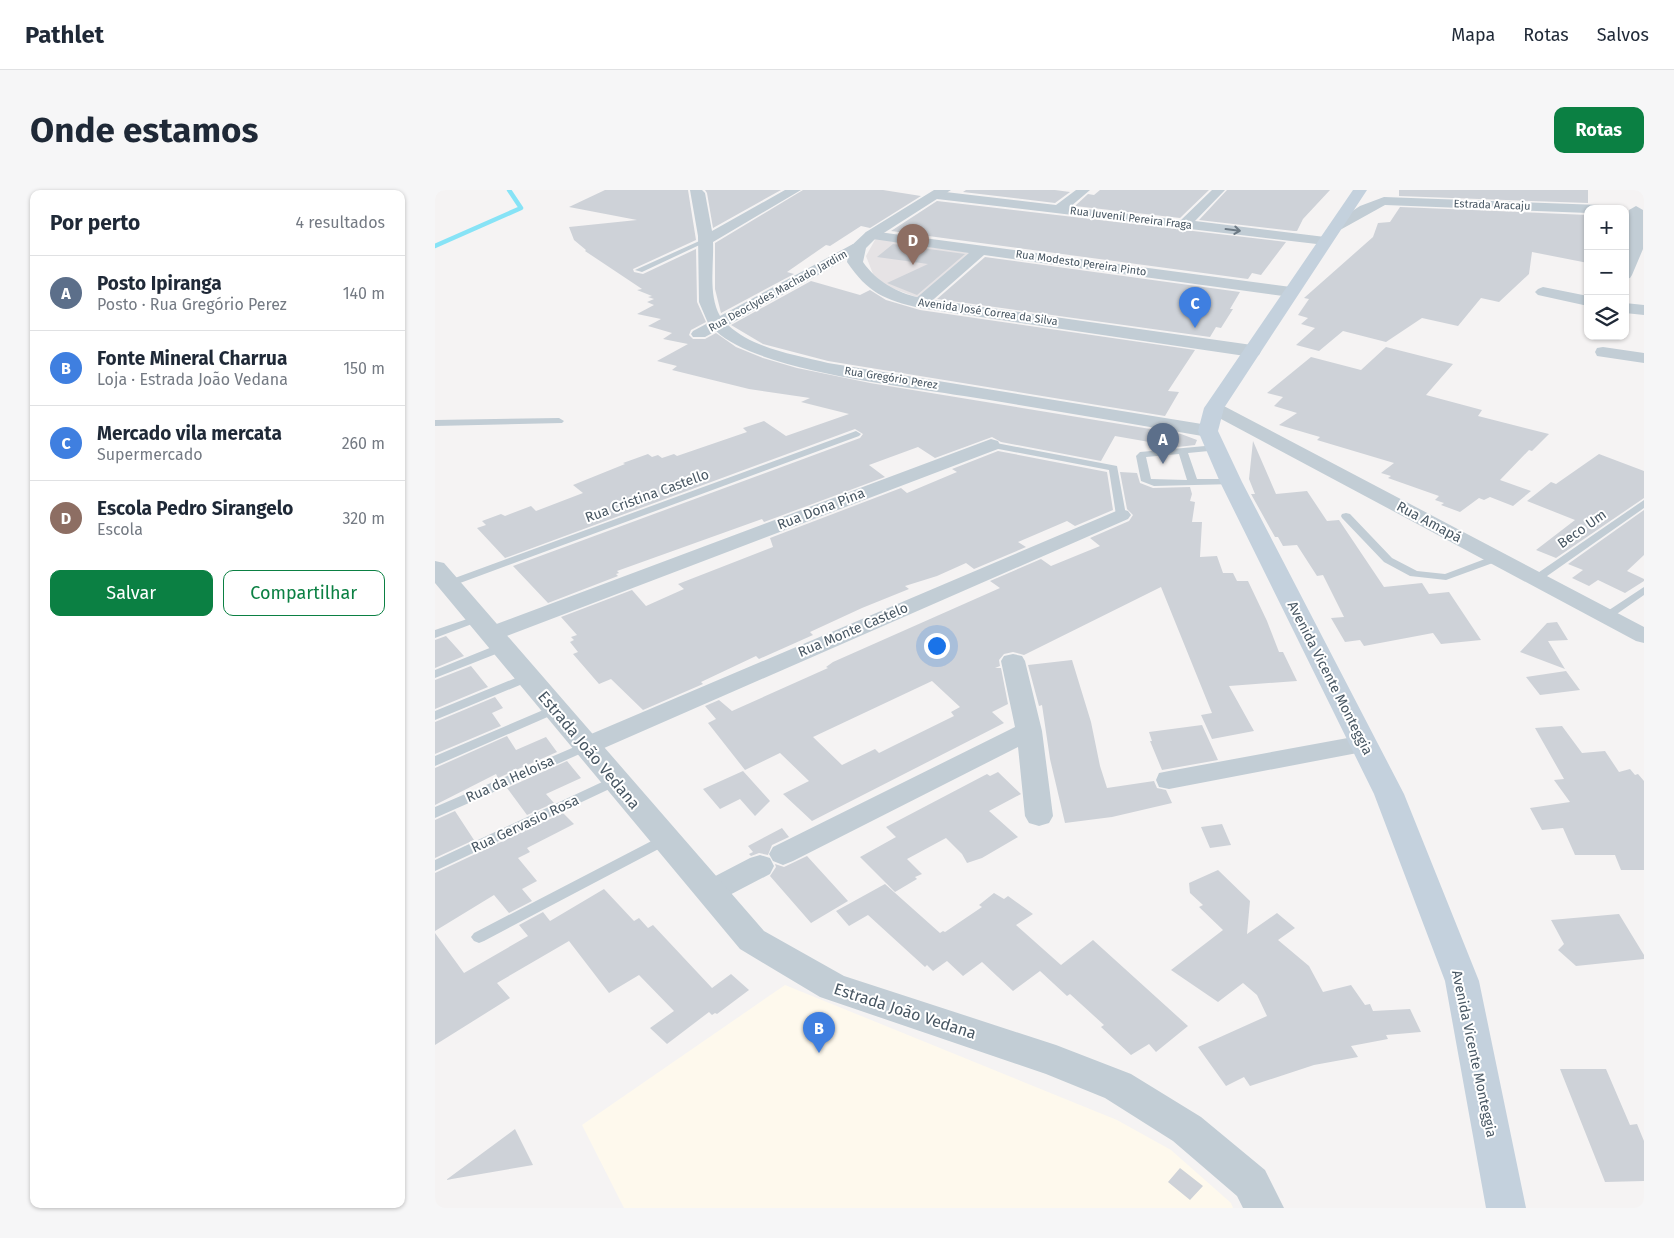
<!DOCTYPE html>
<html lang="pt">
<head>
<meta charset="utf-8">
<style>
	body { margin:0; font-family:"Fira Sans",sans-serif; background:#f6f6f7; color:#1f2937 }
	.controls { position:absolute; right:15px; top:15px; display:grid; overflow:hidden; border-radius:10px; box-shadow:0 1px 4px #0004 }
	.controls button { width:45px; height:45px; display:grid; place-items:center; padding:0; border:0; border-bottom:1px solid #e0e1e3; background:#fff; color:#1f2937; font:25px sans-serif }
	.you { position:absolute; left:501px; top:455px; width:18px; height:18px; margin:-12px; border:4px solid #fff; border-radius:50%; background:#1a73e8; box-shadow:0 0 0 8px #1a73e833 }
	.badge { display:grid; place-items:center; width:32px; height:32px; border-radius:50%; background:#0b8043; color:#fff; font-size:16px; font-weight:700 }
	.pin { position:absolute; translate:-50% -41px; filter:drop-shadow(0 1px 2px #0008) }
	.pin::after { content:''; position:absolute; top:26px; width:18px; height:15px; background:inherit; clip-path:polygon(0 0,100% 0,50% 100%) }
	.list { margin:0; padding:0; list-style:none }
	h2 { display:flex; justify-content:space-between; align-items:center; height:65px; margin:0; padding:0 20px; font-size:21px }
	h2 small { font-size:16px; font-weight:400; color:#747a83 }
	.list li { display:grid; grid-template-columns:32px 1fr auto; gap:15px; align-items:center; box-sizing:border-box; height:75px; padding:0 20px; border-top:1px solid #e0e1e3 }
	.list b { display:block; font-size:19px; white-space:nowrap }
	.list p { margin:0; font-size:16px; white-space:nowrap; color:#747a83 }
	.list em { font-size:16px; font-style:normal; color:#747a83 }
	.actions { display:flex; gap:10px; padding:15px 20px }
	.actions a { flex:1; padding:11px 0; border:1px solid #0b8043; border-radius:10px; text-align:center; font-size:18px; color:#0b8043 }
	.actions .main { background:#0b8043; color:#fff }
	.icon { flex:none; width:28px; height:28px; fill:none; stroke:currentColor; stroke-width:2; stroke-linecap:round; stroke-linejoin:round }
	.map { position:relative; flex:none; width:1209px; height:1018px; overflow:hidden; border-radius:10px }
	header { display:flex; align-items:center; gap:30px; box-sizing:border-box; height:70px; padding:0 25px; background:#fff; border-bottom:1px solid #e0e1e3 }
	header strong { font-size:24px }
	nav { display:flex; gap:28px; margin-inline-start:auto; font-size:18px }
	.intro { display:flex; align-items:center; justify-content:space-between; box-sizing:border-box; height:120px; padding:0 30px }
	h1 { margin:0; font-size:35px }
	.button { padding:12px 22px; border-radius:10px; background:#0b8043; color:#fff; font-size:18px; font-weight:700 }
	main { display:flex; gap:30px; padding:0 30px }
	aside { flex:1; background:#fff; border-radius:10px; box-shadow:0 1px 4px #0004 }
	.map>svg:first-child { display:block }
	.commercial { fill:#fef9ed }
	.education { fill:#e6e3e5 }
	.lines { fill:none; stroke-linecap:round; stroke-linejoin:round }
	.stream { stroke:#87e3f6; stroke-width:4.5 }
	.building { fill:#ced2d8; fill-rule:evenodd }
	.service { fill:#c2cdd5; fill-rule:evenodd }
	.minor { fill:#c2cdd5; fill-rule:evenodd }
	.tertiary { fill:#c2cdd5; fill-rule:evenodd }
	.secondary { fill:#c4d1dd; fill-rule:evenodd }
	.oneway { stroke:#6d7a85 }
	.labels { text-anchor:middle; dominant-baseline:central; stroke-width:4; stroke-linejoin:round; paint-order:stroke }
	.far-street-label { font-size:11px; fill:#485763; stroke:#fff }
	.street-label { font-size:14px; fill:#485763; stroke:#fff }
	.near-street-label { font-size:16px; fill:#485763; stroke:#fff }
</style>
</head>
<body>
<header>
<strong>Pathlet</strong>
<nav><a>Mapa</a><a>Rotas</a><a>Salvos</a></nav>
</header>
<div class="intro"><h1>Onde estamos</h1><a class="button">Rotas</a></div>
<main>
<aside>
<h2>Por perto<small>4 resultados</small></h2>
<ul class="list">
<li><span class="badge" style="background:#5c6f8a">A</span><div><b>Posto Ipiranga</b><p>Posto · Rua Gregório Perez</p></div><em>140 m</em></li>
<li><span class="badge" style="background:#3f7fe0">B</span><div><b>Fonte Mineral Charrua</b><p>Loja · Estrada João Vedana</p></div><em>150 m</em></li>
<li><span class="badge" style="background:#3f7fe0">C</span><div><b>Mercado vila mercata</b><p>Supermercado</p></div><em>260 m</em></li>
<li><span class="badge" style="background:#8d6e63">D</span><div><b>Escola Pedro Sirangelo</b><p>Escola</p></div><em>320 m</em></li>
</ul>
<div class="actions"><a class="main">Salvar</a><a>Compartilhar</a></div>
</aside>
<div class="map">
<svg width="1209" height="1018" viewBox="0 0 1209 1018">
	<rect width="100%" height="100%" fill="#f5f3f3"/>
	<path class="commercial" d="M 350,795 L 682,930 L 736,960 L 796,1013 L 798,1018 L 189,1018 L 147,935 Z"/>
	<path class="education" d="M 441,48 L 536,63 L 484,108 L 451,96 L 438,84 L 431,66 Z"/>
	<g class="lines">
		<path class="stream" d="M 0,56 L 86,18 L 74,0"/>
	</g>
	<path class="building" d="M 170,0 L 253,0 L 261,50 L 198,79 L 199,82 L 208,84 L 261,59 L 262,112 L 271,132 L 256,140 L 254,145 L 258,149 L 270,149 L 281,143 L 301,157 L 328,168 L 362,178 L 435,193 L 746,244 L 762,250 L 760,255 L 743,257 L 680,246 L 666,271 L 566,252 L 557,247 L 500,268 L 483,257 L 434,275 L 450,287 L 329,332 L 327,329 L 182,381 L 184,383 L 181,384 L 183,386 L 113,413 L 78,376 L 425,248 L 428,244 L 420,239 L 70,368 L 42,338 L 51,335 L 47,331 L 66,324 L 70,326 L 96,316 L 101,321 L 148,303 L 138,295 L 190,274 L 188,273 L 213,264 L 217,267 L 223,265 L 227,268 L 239,264 L 242,266 L 312,242 L 308,238 L 329,231 L 351,246 L 414,224 L 366,212 L 375,208 L 314,199 L 237,180 L 242,176 L 222,171 L 253,154 L 228,149 L 237,143 L 213,136 L 226,129 L 202,124 L 219,115 L 212,112 L 219,109 L 213,107 L 217,106 L 202,100 L 207,99 L 150,61 L 151,60 L 139,50 L 134,37 L 202,30 L 134,17 Z
		M 270,0 L 346,0 L 278,38 L 272,3 Z
		M 368,0 L 448,0 L 486,6 L 435,38 L 426,36 L 395,56 L 391,55 L 352,82 L 359,84 L 286,123 L 280,99 L 280,53 Z
		M 531,0 L 620,0 L 635,2 L 620,13 L 528,2 Z
		M 665,0 L 774,0 L 745,28 L 640,16 L 653,4 L 659,5 Z
		M 792,0 L 895,0 L 868,29 L 862,41 L 859,41 L 764,30 Z
		M 964,0 L 1153,0 L 1153,13 L 964,6 Z
		M 502,11 L 851,52 L 826,85 L 817,83 L 813,89 L 456,41 Z
		M 965,17 L 1153,25 L 1153,73 L 1097,62 L 1094,84 L 1064,112 L 1046,108 L 1023,136 L 987,128 L 951,152 L 908,141 L 884,161 L 861,155 L 880,138 L 866,134 L 873,128 L 863,125 L 874,109 L 869,108 L 938,47 L 943,33 L 955,32 Z
		M 458,54 L 530,64 L 482,105 L 452,93 L 493,74 L 442,67 Z
		M 550,67 L 805,102 L 795,119 L 798,119 L 786,138 L 781,137 L 775,147 L 502,109 Z
		M 376,91 L 425,105 L 435,100 L 451,110 L 485,120 L 760,160 L 733,201 L 744,202 L 730,226 L 393,171 L 328,154 L 296,135 Z
		M 951,157 L 1018,174 L 991,205 L 1047,220 L 1043,226 L 1114,244 L 1097,261 L 1094,260 L 1065,290 L 1096,301 L 1078,316 L 1055,307 L 1049,310 L 1044,308 L 1025,322 L 1006,315 L 1009,313 L 1000,310 L 1004,306 L 953,288 L 956,286 L 946,283 L 959,273 L 882,250 L 885,247 L 844,235 L 862,223 L 839,216 L 848,207 L 832,203 L 876,167 L 926,180 Z
		M 818,251 L 841,304 L 872,301 L 892,331 L 904,330 L 949,397 L 987,393 L 994,404 L 1014,402 L 1046,450 L 1006,454 L 998,443 L 929,456 L 925,450 L 910,452 L 896,428 L 909,427 L 888,385 L 882,386 L 862,355 L 848,356 L 843,347 L 840,347 L 816,304 L 820,304 L 814,289 Z
		M 563,261 L 672,282 L 678,320 L 640,336 L 632,331 L 583,352 L 591,357 L 539,379 L 531,373 L 502,386 L 470,396 L 474,399 L 427,418 L 375,442 L 378,445 L 324,469 L 321,466 L 266,492 L 268,494 L 208,520 L 176,489 L 164,494 L 138,464 L 143,462 L 135,452 L 139,450 L 136,447 L 142,445 L 126,427 L 197,400 L 211,416 L 249,399 L 243,394 L 338,357 L 335,348 L 466,298 L 472,303 L 522,282 L 517,279 Z
		M 1164,264 L 1209,281 L 1209,308 L 1121,368 L 1101,360 L 1140,330 L 1092,311 L 1116,292 L 1121,294 Z
		M 685,282 L 702,283 L 705,293 L 718,298 L 755,297 L 757,304 L 755,311 L 760,312 L 757,332 L 767,332 L 765,367 L 782,366 L 788,383 L 798,383 L 802,391 L 813,391 L 832,431 L 844,462 L 848,462 L 862,491 L 794,496 L 819,541 L 777,549 L 766,525 L 777,523 L 726,397 L 589,465 L 578,462 L 569,464 L 564,470 L 565,476 L 560,478 L 566,478 L 573,514 L 557,522 L 569,533 L 377,631 L 348,604 L 374,591 L 345,563 L 310,580 L 273,533 L 281,529 L 270,516 L 284,510 L 297,521 L 393,478 L 391,477 L 398,472 L 565,398 L 555,391 L 606,369 L 616,376 L 665,356 L 655,348 L 694,331 L 698,325 L 692,319 ZM 497,491 L 525,517 L 516,522 L 519,526 L 460,555 L 444,563 L 440,559 L 407,575 L 378,547 Z
		M 1209,320 L 1209,365 L 1192,381 L 1209,389 L 1209,391 L 1190,403 L 1163,390 L 1154,396 L 1137,388 L 1148,380 L 1133,374 Z
		M 1122,432 L 1133,450 L 1113,451 L 1130,479 L 1085,462 L 1112,433 Z
		M 11,446 L 29,466 L 0,478 L 0,450 Z
		M 637,470 L 656,532 L 665,576 L 672,598 L 719,591 L 722,598 L 731,600 L 737,613 L 677,627 L 630,633 L 615,569 L 607,515 L 604,516 L 593,475 Z
		M 36,476 L 53,497 L 0,519 L 0,490 Z
		M 1131,481 L 1145,500 L 1105,505 L 1091,487 Z
		M 60,507 L 68,518 L 57,523 L 66,536 L 0,564 L 0,532 Z
		M 767,535 L 783,570 L 727,580 L 715,551 L 717,551 L 714,542 Z
		M 1127,536 L 1147,563 L 1170,561 L 1184,582 L 1195,579 L 1200,585 L 1203,584 L 1209,591 L 1209,680 L 1186,680 L 1180,665 L 1140,665 L 1128,638 L 1107,640 L 1095,618 L 1135,612 L 1119,590 L 1129,589 L 1100,538 Z
		M 72,546 L 81,560 L 111,547 L 122,562 L 63,588 L 61,584 L 0,615 L 0,578 Z
		M 132,571 L 146,588 L 111,604 L 119,613 L 92,625 L 72,598 Z
		M 308,581 L 335,611 L 320,626 L 305,609 L 285,619 L 268,599 Z
		M 563,582 L 586,604 L 554,621 L 583,647 L 547,668 L 532,673 L 527,664 L 511,648 L 472,669 L 487,684 L 480,687 L 482,689 L 460,702 L 425,667 L 461,647 L 451,637 L 552,584 L 555,586 Z
		M 20,621 L 39,650 L 0,668 L 0,630 Z
		M 128,623 L 139,634 L 92,658 L 95,662 L 83,668 L 102,691 L 87,699 L 97,711 L 74,723 L 59,705 L 0,741 L 0,683 Z
		M 787,634 L 796,655 L 775,658 L 766,637 Z
		M 347,638 L 354,647 L 337,655 L 333,665 L 324,663 L 316,666 L 314,664 L 318,662 L 313,656 Z
		M 372,666 L 413,711 L 376,733 L 335,686 L 341,677 L 340,674 L 349,677 Z
		M 783,680 L 815,711 L 812,744 L 842,723 L 860,738 L 843,750 L 874,776 L 888,802 L 916,795 L 930,815 L 935,814 L 938,821 L 975,819 L 986,842 L 951,845 L 953,849 L 916,856 L 923,867 L 879,875 L 815,896 L 809,887 L 791,896 L 763,857 L 832,826 L 822,805 L 808,793 L 783,812 L 736,780 L 788,740 L 764,717 L 768,715 L 755,703 L 754,693 Z
		M 450,694 L 505,743 L 508,741 L 510,742 L 547,717 L 544,715 L 559,703 L 569,709 L 573,706 L 598,724 L 581,735 L 626,775 L 658,750 L 753,836 L 721,862 L 714,854 L 696,865 L 666,837 L 669,835 L 635,804 L 632,806 L 605,781 L 578,801 L 547,772 L 528,786 L 512,771 L 498,781 L 492,775 L 490,777 L 433,725 L 414,736 L 401,721 Z
		M 169,699 L 199,731 L 204,728 L 213,738 L 218,735 L 277,798 L 296,784 L 314,800 L 282,824 L 280,823 L 277,825 L 274,822 L 232,854 L 215,838 L 239,821 L 204,785 L 174,803 L 134,751 L 62,793 L 75,808 L 0,855 L 0,743 L 29,783 L 93,746 L 84,735 L 108,722 L 115,731 Z
		M 1184,724 L 1209,765 L 1209,769 L 1141,776 L 1123,760 L 1129,754 L 1116,730 Z
		M 1125,879 L 1171,879 L 1195,935 L 1202,934 L 1209,951 L 1209,991 L 1170,992 Z
		M 80,939 L 98,975 L 11,990 Z
		M 745,978 L 768,996 L 755,1010 L 733,992 Z"/>
	<g class="lines">
		<path class="service" d="M 271,48 L 275,50 L 273,51 L 207,82 L 200,80 Z
			M 124,228 L 129,231 L 127,233 L 0,236 L 0,230 Z
			M 421,241 L 426,244 L 424,246 L 17,396 L 9,396 L 7,394 L 9,392 Z
			M 556,252 L 682,276 L 691,325 L 686,328 L 681,325 L 674,280 L 553,257 L 553,253 Z
			M 781,255 L 786,258 L 784,260 L 753,263 L 762,289 L 796,289 L 800,290 L 800,294 L 719,296 L 706,291 L 701,266 L 705,262 ZM 744,264 L 752,290 L 716,289 L 711,267 Z
			M 1209,310 L 1209,318 L 1105,391 L 1097,391 L 1095,389 L 1097,387 Z
			M 911,323 L 915,324 L 957,368 L 982,381 L 1010,384 L 1058,366 L 1062,365 L 1067,368 L 1066,370 L 1011,390 L 975,386 L 949,372 L 907,328 L 906,326 L 907,324 Z
			M 1209,397 L 1209,405 L 1176,428 L 1168,428 L 1166,426 L 1168,424 Z
			M 41,426 L 45,427 L 47,429 L 45,431 L 0,448 L 0,440 Z
			M 67,453 L 71,454 L 73,457 L 71,460 L 0,488 L 0,480 Z
			M 93,483 L 97,484 L 99,487 L 97,490 L 0,530 L 0,521 Z
			M 120,515 L 124,516 L 126,519 L 124,522 L 0,576 L 0,566 Z
			M 151,552 L 156,553 L 158,556 L 156,559 L 0,628 L 0,617 Z
			M 180,586 L 185,588 L 187,591 L 185,594 L 0,681 L 0,670 Z
			M 230,644 L 235,645 L 237,649 L 235,653 L 49,751 L 44,753 L 39,751 L 36,747 L 39,743 Z"/>
		<path class="minor" d="M 255,0 L 267,0 L 270,3 L 277,41 L 350,0 L 366,0 L 278,52 C 279,76 273,104 285,126 L 418,54 L 428,54 L 430,57 L 428,60 L 293,135 C 319,159 360,165 393,173 L 773,235 L 780,237 L 782,241 L 780,245 L 773,247 C 692,233 610,219 529,206 C 469,196 323,181 281,141 L 270,147 L 258,147 L 256,144 L 258,141 L 273,133 L 264,112 L 263,46 Z
			M 641,0 L 655,0 L 635,17 L 746,30 L 777,0 L 790,0 L 760,31 L 890,47 L 895,48 L 897,51 L 895,54 L 890,55 L 502,9 L 495,5 L 502,1 L 621,15 Z
			M 949,7 L 1165,15 L 1172,19 L 1153,19 L 1153,23 L 950,15 L 905,40 L 895,40 L 893,37 L 925,16 Z
			M 1201,16 L 1208,20 L 1208,59 L 1197,85 L 1195,88 L 1190,89 L 1190,67 L 1194,59 L 1194,20 Z
			M 436,41 L 856,97 L 861,99 L 864,102 L 861,105 L 856,107 L 549,65 L 491,116 L 479,116 L 477,113 L 479,110 L 534,63 L 431,48 L 429,45 L 431,42 Z
			M 1108,97 L 1153,106 L 1153,116 L 1103,105 L 1100,102 L 1103,99 Z
			M 1190,113 L 1209,115 L 1209,125 L 1190,123 Z
			M 1168,157 L 1209,163 L 1209,173 L 1162,166 L 1160,162 L 1162,158 Z
			M 779,213 L 785,214 L 1209,437 L 1209,453 L 1201,451 L 773,222 L 770,218 L 773,214 Z
			M 556,249 L 563,251 L 565,255 L 563,259 L 64,449 L 56,451 L 48,449 L 44,444 L 48,439 Z
			M 686,319 L 693,321 L 696,325 L 693,329 L 160,562 L 151,565 L 142,562 L 138,556 L 142,550 Z
			M 578,464 L 587,466 L 590,471 L 607,541 L 618,626 L 614,633 L 604,636 L 594,633 L 590,626 L 583,557 L 358,671 L 348,675 L 338,671 L 334,664 L 338,657 L 580,537 L 566,471 L 569,466 Z
			M 929,545 L 938,548 L 942,554 L 938,560 L 734,599 L 724,597 L 721,590 L 724,583 L 734,581 Z
			M 325,665 L 335,668 L 339,676 L 335,684 L 285,710 L 275,713 L 265,710 L 260,702 L 265,694 L 315,668 Z"/>
		<path class="tertiary" d="M 499,0 L 516,0 L 441,48 L 431,58 L 428,72 C 442,92 461,102 485,108 L 817,155 L 824,157 L 826,161 L 824,165 L 817,167 L 485,118 C 450,110 433,103 412,72 L 415,57 L 431,42 Z
			M 0,371 L 9,373 L 329,741 L 409,786 L 621,855 L 696,884 L 766,927 L 830,980 L 849,1018 L 808,1018 L 802,1006 L 738,951 L 670,908 L 611,884 L 385,807 L 305,759 L 0,393 Z"/>
		<path class="secondary" d="M 918,0 L 932,0 L 789,218 L 783,241 L 807,292 L 969,604 L 1044,791 L 1091,1018 L 1051,1018 L 1010,791 L 939,604 L 785,292 L 763,241 L 769,218 Z"/>
	</g>
	<defs><path id="oneway-shaft" d="M-6 0H5M1.5-3L5.5 0L1.5 3" fill="none" stroke-width="1.6" stroke-linecap="round" stroke-linejoin="round" transform="scale(1.25)"/></defs>
	<use class="oneway" href="#oneway-shaft" transform="translate(798 40) rotate(7)"/>
	<g class="labels">
		<g class="far-street-label">
			<text transform="translate(1057 15) rotate(2)">Estrada Aracaju</text>
			<text transform="translate(696 28) rotate(7)">Rua Juvenil Pereira Fraga</text>
			<text transform="translate(646 73) rotate(8)">Rua Modesto Pereira Pinto</text>
			<text transform="translate(343 101) rotate(-29)">Rua Deoclydes Machado Jardim</text>
			<text transform="translate(553 122) rotate(8)">Avenida José Correa da Silva</text>
			<text transform="translate(456 188) rotate(9)">Rua Gregório Perez</text>
		</g>
		<g class="street-label">
			<text transform="translate(212 306) rotate(-20)">Rua Cristina Castello</text>
			<text transform="translate(386 319) rotate(-21)">Rua Dona Pina</text>
			<text transform="translate(994 332) rotate(28)">Rua Amapá</text>
			<text transform="translate(1147 339) rotate(-35)">Beco Um</text>
			<text transform="translate(418 440) rotate(-23)">Rua Monte Castelo</text>
			<text transform="translate(895 488) rotate(63)">Avenida Vicente Monteggia</text>
			<text transform="translate(75 589) rotate(-24)">Rua da Heloisa</text>
			<text transform="translate(90 634) rotate(-25)">Rua Gervasio Rosa</text>
			<text transform="translate(1039 864) rotate(78)">Avenida Vicente Monteggia</text>
		</g>
		<g class="near-street-label">
			<text transform="translate(154 560) rotate(50)">Estrada João Vedana</text>
			<text transform="translate(470 821) rotate(18)">Estrada João Vedana</text>
		</g>
	</g>
</svg>
<div class="controls">
<button>+</button>
<button>−</button>
<button><svg class="icon" aria-label="layers" viewBox="0 0 24 24"><path d="M12 4l9 5-9 5-9-5zM3 14l9 5 9-5"/></svg></button>
</div>
<div class="you"></div>
<div class="pin badge" style="left:728px;top:274px;background:#5c6f8a">A</div>
<div class="pin badge" style="left:384px;top:863px;background:#3f7fe0">B</div>
<div class="pin badge" style="left:760px;top:138px;background:#3f7fe0">C</div>
<div class="pin badge" style="left:478px;top:75px;background:#8d6e63">D</div>
</div>
</main>
</body>
</html>
